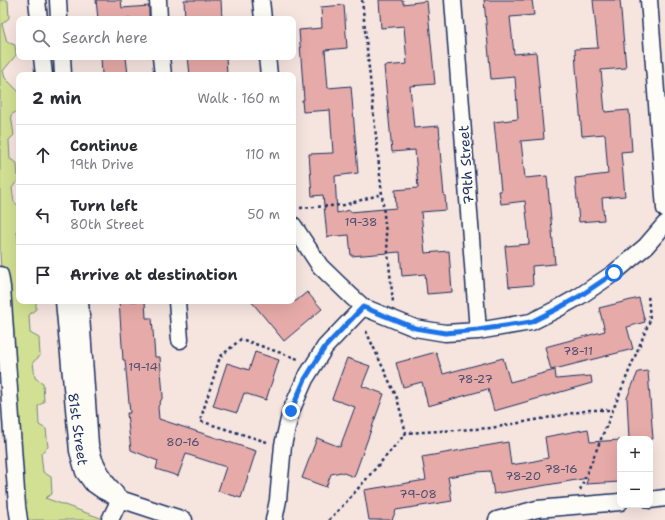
<!DOCTYPE html>
<html lang="en">
<head>
<meta charset="utf-8">
<style>
	body { margin:0; font-family:"Shantell Sans",sans-serif; background:#f2f2f3; color:#2b2b33 }
	.controls { position:absolute; right:12px; bottom:12px; display:grid; overflow:hidden; border-radius:8px; box-shadow:0 4px 16px #0002 }
	.controls button { width:36px; height:36px; display:grid; place-items:center; padding:0; border:0; border-bottom:1px solid #e1e1e2; background:#fff; color:#2b2b33; font:20px sans-serif }
	.stop { position:absolute; width:12px; height:12px; margin:-9px; border:3px solid #1a73e8; border-radius:50%; background:#fff }
	.stop.end { background:#1a73e8; border-color:#fff; box-shadow:0 1px 4px #0008 }
	.list { margin:0; padding:0; list-style:none }
	h2 { display:flex; justify-content:space-between; align-items:center; height:52px; margin:0; padding:0 16px; font-size:17px }
	h2 small { font-size:13px; font-weight:400; color:#7c7c81 }
	.list li { display:grid; grid-template-columns:26px 1fr auto; gap:12px; align-items:center; box-sizing:border-box; height:60px; padding:0 16px; border-top:1px solid #e1e1e2 }
	.list b { display:block; font-size:15px; white-space:nowrap }
	.list p { margin:0; font-size:13px; white-space:nowrap; color:#7c7c81 }
	.list em { font-size:13px; font-style:normal; color:#7c7c81 }
	.icon { flex:none; width:22px; height:22px; fill:none; stroke:currentColor; stroke-width:2; stroke-linecap:round; stroke-linejoin:round }
	.map { position:relative; flex:none; width:665px; height:520px; overflow:hidden }
	.search { position:absolute; background:#fff; box-shadow:0 4px 16px #0002; left:16px; top:16px; width:280px; height:44px; display:flex; align-items:center; gap:10px; box-sizing:border-box; padding:0 14px; border-radius:8px; color:#7c7c81; font-size:15px }
	.panel { position:absolute; background:#fff; box-shadow:0 4px 16px #0002; left:16px; top:72px; width:280px; height:232px; border-radius:8px }
	.map>svg:first-child { display:block }
	.green { fill:#d2e093; stroke:#768878 }
	.building { fill:#e6aba8; stroke:#1b2f5e }
	.lines { fill:none; stroke-linecap:round; stroke-linejoin:round }
	.minor-casing { stroke:#1b2f5e; stroke-width:19 }
	.path { stroke:#1b2f5e; stroke-width:2.5; stroke-dasharray:3 3; stroke-linecap:butt }
	.minor { stroke:#fdfcf7; stroke-width:16 }
	.route { stroke:#1a73e8; stroke-width:5 }
	.labels { text-anchor:middle; dominant-baseline:central; stroke-width:3; stroke-linejoin:round; paint-order:stroke }
	.number-label { font-size:12px; fill:#4e4e70 }
	.street-label { font-size:14px; fill:#1b2f5e; stroke:#fdfcf7 }
</style>
</head>
<body>
<div class="map">
<svg width="665" height="520" viewBox="0 0 665 520">
	<rect width="100%" height="100%" fill="#f6e4df"/>
	<filter id="ink" filterUnits="userSpaceOnUse"><feTurbulence type="fractalNoise" baseFrequency=".025" numOctaves="2"/><feDisplacementMap in="SourceGraphic" scale="8" xChannelSelector="R" yChannelSelector="G"/><feConvolveMatrix kernelMatrix="1 2 1 2 8 2 1 2 1" color-interpolation-filters="sRGB"/></filter>
	<g filter="url(#ink)">
		<path class="green" d="M 0,0 L 6,0 L 8,1 L 9,18 L 2,24 L 7,42 L 15,45 L 16,55 L 3,71 L 5,78 L 19,92 L 19,110 L 11,115 L 14,135 L 9,140 L 10,159 L 17,163 L 18,180 L 12,188 L 14,202 L 19,206 L 19,230 L 17,232 L 19,247 L 19,301 L 36,301 L 36,309 L 29,315 L 30,333 L 39,338 L 40,356 L 33,362 L 35,378 L 43,383 L 44,402 L 38,406 L 39,425 L 46,429 L 48,447 L 41,453 L 43,472 L 51,477 L 52,494 L 45,498 L 106,520 L 19,520 L 2,287 L 0,252 Z"/>
		<path class="building" d="M 96,0 L 121,0 L 122,8 L 149,6 L 149,19 L 98,19 Z
			M 184,0 L 221,0 L 222,19 L 185,19 Z
			M 379,0 L 403,0 L 403,4 L 427,1 L 435,84 L 410,86 L 414,128 L 439,126 L 440,138 L 439,138 L 444,196 L 445,195 L 446,210 L 421,212 L 425,253 L 449,251 L 452,292 L 427,294 L 425,274 L 402,276 L 400,252 L 351,256 L 349,235 L 327,237 L 323,195 L 312,196 L 309,154 L 333,153 L 330,110 L 303,112 L 302,100 L 304,100 L 299,30 L 322,28 L 321,7 L 344,5 L 347,48 L 325,50 L 328,88 L 351,86 L 358,173 L 335,176 L 337,213 L 350,210 L 350,212 L 396,208 L 395,190 L 418,188 L 415,150 L 392,152 L 384,66 L 407,64 L 404,26 L 381,28 Z
			M 484,0 L 532,0 L 534,15 L 510,17 L 514,54 L 536,52 L 544,139 L 521,141 L 525,178 L 547,176 L 555,264 L 532,266 L 533,285 L 509,287 L 505,246 L 529,244 L 528,229 L 525,201 L 501,204 L 499,191 L 501,191 L 494,122 L 518,119 L 515,77 L 491,79 Z
			M 593,0 L 620,0 L 626,68 L 601,70 L 605,112 L 629,110 L 632,151 L 621,152 L 625,196 L 602,198 L 604,220 L 579,222 L 575,178 L 608,174 L 605,134 L 582,136 L 576,68 L 575,49 L 598,48 Z
			M 101,57 L 126,57 L 128,75 L 102,75 Z
			M 188,57 L 226,57 L 227,75 L 190,75 Z
			M 307,292 L 322,309 L 284,341 L 251,301 L 296,301 Z
			M 639,298 L 645,322 L 627,327 L 633,349 L 551,370 L 545,347 L 605,331 L 599,308 Z
			M 119,301 L 145,301 L 146,318 L 152,318 L 155,357 L 160,357 L 163,396 L 158,407 L 159,419 L 256,451 L 241,498 L 218,491 L 226,467 L 186,454 L 178,476 L 156,469 L 158,461 L 131,450 L 127,413 L 130,413 L 125,360 L 123,360 Z
			M 255,352 L 279,360 L 266,400 L 244,393 L 237,413 L 213,406 L 227,363 L 249,370 Z
			M 436,352 L 443,374 L 503,358 L 510,382 L 555,370 L 556,379 L 591,376 L 592,383 L 494,411 L 488,389 L 428,406 L 422,382 L 403,387 L 396,363 Z
			M 347,358 L 370,366 L 362,386 L 384,394 L 354,477 L 341,472 L 331,474 L 326,487 L 302,478 L 317,438 L 340,447 L 355,407 L 332,399 Z
			M 648,371 L 653,439 L 629,439 L 627,398 L 638,372 Z
			M 588,429 L 590,442 L 620,440 L 620,482 L 586,484 L 588,478 L 494,494 L 490,471 L 476,472 L 448,477 L 452,501 L 396,510 L 392,520 L 369,520 L 364,490 L 426,480 L 422,457 L 508,442 L 511,465 L 530,462 L 548,458 L 545,437 Z"/>
		<g class="lines">
			<defs>
				<path id="minor" d="M 37,0 L 39,19
					M 58,0 L 59,19
					M 158,0 L 159,19
					M 261,0 L 263,19
					M 453,0 L 478,331
					M 649,0 L 665,209
					M 42,57 L 44,75
					M 62,57 L 63,75
					M 161,57 L 163,75
					M 267,57 L 269,75
					M 293,225 L 320,266 L 351,296 L 363,307 L 415,328 L 445,333 L 478,331 L 531,322 L 557,309 L 580,296 L 614,273 L 646,246 L 665,224
					M 0,275 L 2,287 L 17,506 L 19,520
					M 64,301 L 78,451 L 84,472 L 92,483 L 102,490 L 120,499 L 184,520
					M 80,301 L 90,445 L 94,460 L 105,481 L 116,494
					M 177,301 L 180,340
					M 650,500 L 665,498
					M 110,520 L 120,499
					M 274,520 L 278,500 L 283,445 L 291,411 L 305,379 L 325,347 L 363,307
					M 497,520 L 537,509 L 620,502"/>
			</defs>
			<use href="#minor" class="minor-casing"/>
			<path class="path" d="M 362,0 L 393,302
				M 300,208 L 344,205 L 382,194
				M 366,331 L 397,398 L 406,433
				M 267,442 L 200,421 L 220,357 L 241,339 L 298,359
				M 580,490 L 650,320 L 648,294
				M 329,520 L 349,499 L 406,433 L 491,428 L 590,410 L 613,410"/>
			<use href="#minor" class="minor"/>
		</g>
	</g>
	<g class="lines" filter="url(#ink)">
		<path class="route" d="M 291,411 L 305,379 L 325,347 L 363,307 L 415,328 L 445,333 L 478,330 L 531,322 L 557,309 L 580,296 L 614,273"/>
	</g>
	<g class="labels">
		<g class="number-label">
			<text x="361" y="222">19-38</text>
			<text x="578" y="351">78-11</text>
			<text x="143" y="367">19-14</text>
			<text x="475" y="379">78-27</text>
			<text x="183" y="442">80-16</text>
			<text x="561" y="469">78-16</text>
			<text x="523" y="476">78-20</text>
			<text x="418" y="494">79-08</text>
		</g>
		<g class="street-label">
			<text transform="translate(466 165) rotate(-94)">79th Street</text>
			<text transform="translate(78 429) rotate(82)">81st Street</text>
		</g>
	</g>
</svg>
<div class="controls">
<button>+</button>
<button>−</button>
</div>
<div class="stop" style="left:614px;top:273px"></div>
<div class="stop end" style="left:291px;top:411px"></div>
<div class="search"><svg class="icon" aria-label="search" viewBox="0 0 24 24"><circle cx="10" cy="10" r="6"/><path d="M15 15l6 6"/></svg>Search here</div>
<section class="panel">
<h2>2 min<small>Walk · 160 m</small></h2>
<ul class="list">
<li><svg class="icon" aria-label="ahead" viewBox="0 0 24 24"><path d="M12 20V5M6 11l6-6 6 6"/></svg><div><b>Continue</b><p>19th Drive</p></div><em>110 m</em></li>
<li><svg class="icon" aria-label="left" viewBox="0 0 24 24"><path d="M17 20v-9H6M10 6l-5 5 5 5"/></svg><div><b>Turn left</b><p>80th Street</p></div><em>50 m</em></li>
<li><svg class="icon" aria-label="arrive" viewBox="0 0 24 24"><path d="M6 21V4h12l-3 4 3 4H6"/></svg><div><b>Arrive at destination</b></div></li>
</ul>
</section>
</div>
</body>
</html>
